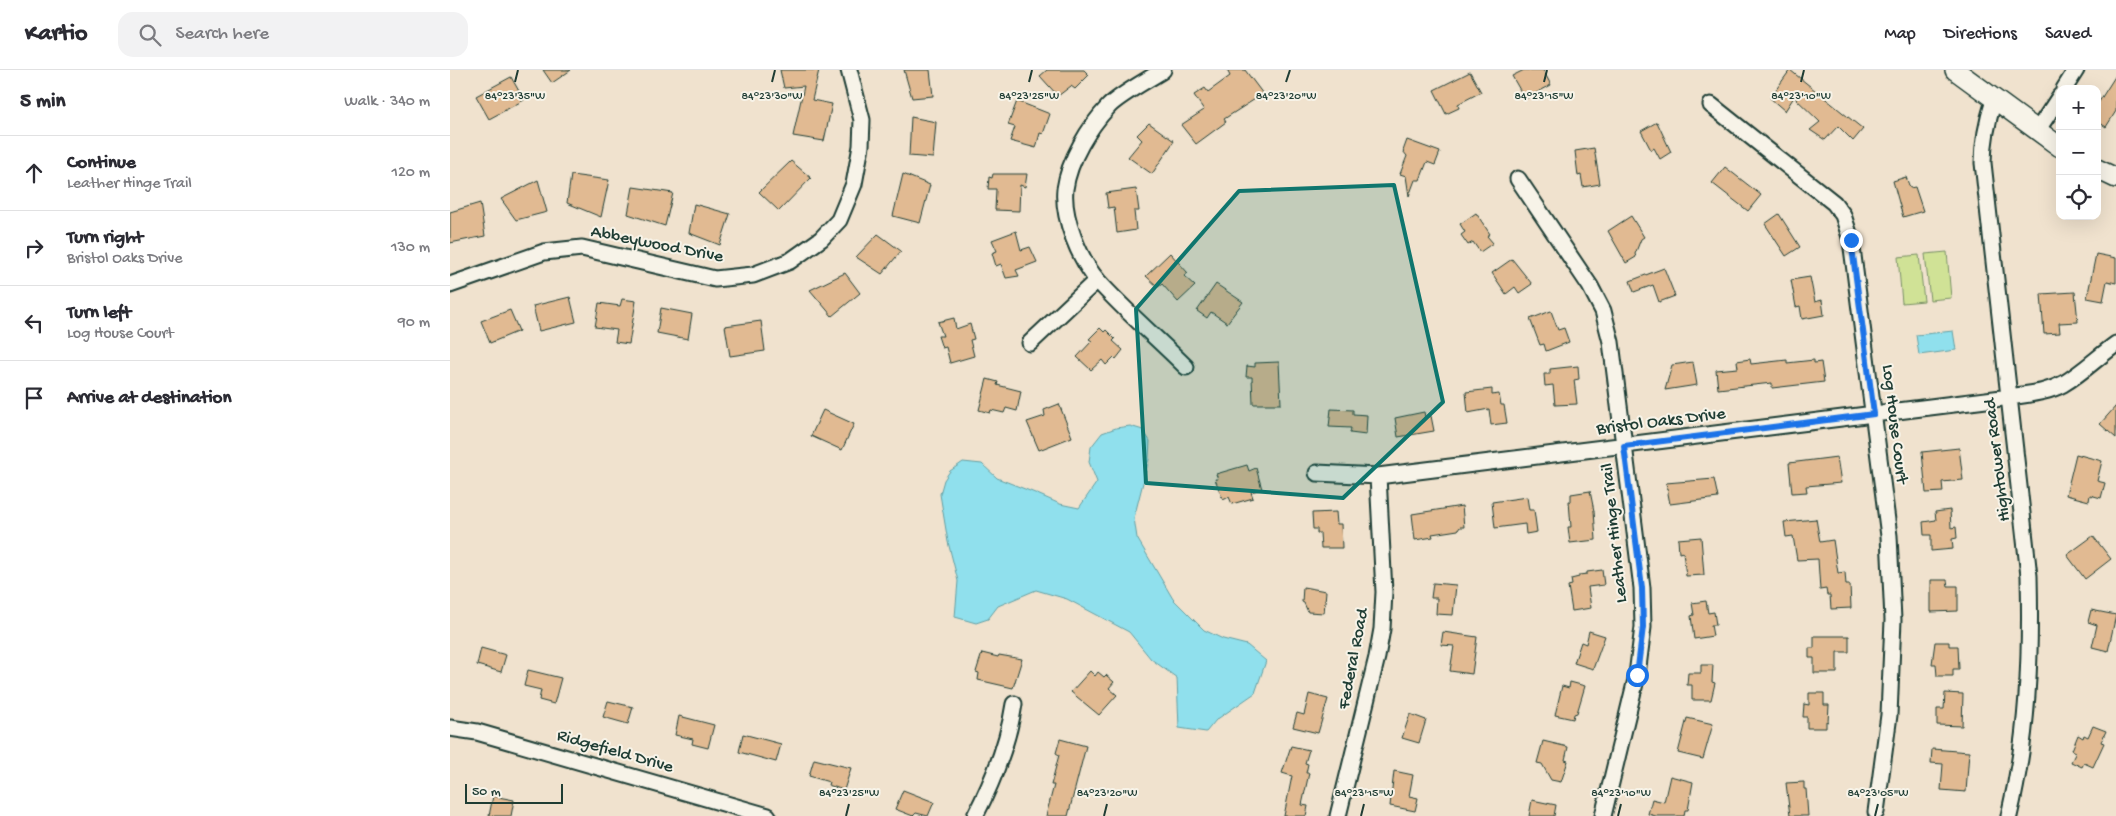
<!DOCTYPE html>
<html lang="en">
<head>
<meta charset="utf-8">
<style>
	body { margin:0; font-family:"Gochi Hand",sans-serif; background:#f2f2f3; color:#2b2b33 }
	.controls { position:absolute; right:15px; top:15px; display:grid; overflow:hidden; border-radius:10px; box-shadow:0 5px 20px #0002 }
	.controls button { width:45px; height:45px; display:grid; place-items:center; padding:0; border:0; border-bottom:1px solid #e1e1e2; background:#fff; color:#2b2b33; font:25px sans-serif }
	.scale { position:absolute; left:15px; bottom:12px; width:98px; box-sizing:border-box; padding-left:5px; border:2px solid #1f3d34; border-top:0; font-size:14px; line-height:18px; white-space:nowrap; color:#1f3d34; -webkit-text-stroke:4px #f7f3e8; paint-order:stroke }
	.stop { position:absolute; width:15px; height:15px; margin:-11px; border:4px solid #1a73e8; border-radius:50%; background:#fff }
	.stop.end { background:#1a73e8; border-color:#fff; box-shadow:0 1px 5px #0008 }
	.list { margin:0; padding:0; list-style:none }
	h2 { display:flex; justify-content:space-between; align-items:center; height:65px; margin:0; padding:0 20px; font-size:21px }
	h2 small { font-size:16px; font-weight:400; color:#7c7c81 }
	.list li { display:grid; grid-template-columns:32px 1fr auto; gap:15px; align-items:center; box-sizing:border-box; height:75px; padding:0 20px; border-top:1px solid #e1e1e2 }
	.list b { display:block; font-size:19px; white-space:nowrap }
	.list p { margin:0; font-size:16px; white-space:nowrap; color:#7c7c81 }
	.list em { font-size:16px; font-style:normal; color:#7c7c81 }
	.icon { flex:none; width:28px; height:28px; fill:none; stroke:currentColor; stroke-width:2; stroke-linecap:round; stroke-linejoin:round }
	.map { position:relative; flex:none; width:1666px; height:746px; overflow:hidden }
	header { display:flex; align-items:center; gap:30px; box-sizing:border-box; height:70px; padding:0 25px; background:#fff; border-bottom:1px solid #e1e1e2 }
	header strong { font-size:24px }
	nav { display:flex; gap:28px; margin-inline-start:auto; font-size:18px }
	.search { width:350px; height:45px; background:#f2f2f3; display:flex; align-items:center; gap:12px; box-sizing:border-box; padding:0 18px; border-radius:15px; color:#7c7c81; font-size:19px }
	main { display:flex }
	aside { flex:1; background:#fff }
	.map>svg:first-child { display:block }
	.green { fill:#d0e296; stroke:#789065 }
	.water { fill:#90e0ed; stroke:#639fa3 }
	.building { fill:#e1ba92; stroke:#1f3d34 }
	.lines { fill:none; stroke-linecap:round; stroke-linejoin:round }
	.minor-casing { stroke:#1f3d34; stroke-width:19 }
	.major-casing { stroke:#1f3d34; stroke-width:22 }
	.minor { stroke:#f7f3e8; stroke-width:15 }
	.major { stroke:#f7f3e8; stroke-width:19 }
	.route { stroke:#1a73e8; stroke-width:6 }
	.marked { fill:#0f766e; fill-opacity:0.2; stroke:#0f766e; stroke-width:4; stroke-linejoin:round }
	.ticks { fill:none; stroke:#1f3d34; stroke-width:2 }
	.labels { text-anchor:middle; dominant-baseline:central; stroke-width:4; stroke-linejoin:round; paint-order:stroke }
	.street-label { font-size:18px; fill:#1f3d34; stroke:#f7f3e8 }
	.ticks-label { font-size:12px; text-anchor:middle; fill:#1f3d34; stroke:#f7f3e8; stroke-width:4; stroke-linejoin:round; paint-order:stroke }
</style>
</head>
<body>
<header>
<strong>Kartio</strong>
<div class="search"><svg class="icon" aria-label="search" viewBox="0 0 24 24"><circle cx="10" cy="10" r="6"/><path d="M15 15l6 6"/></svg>Search here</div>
<nav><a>Map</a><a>Directions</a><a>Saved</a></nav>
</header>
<main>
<aside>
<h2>5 min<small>Walk · 340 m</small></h2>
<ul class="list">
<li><svg class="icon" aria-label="ahead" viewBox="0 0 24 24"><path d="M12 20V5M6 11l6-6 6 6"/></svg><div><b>Continue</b><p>Leather Hinge Trail</p></div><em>120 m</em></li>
<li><svg class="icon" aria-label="right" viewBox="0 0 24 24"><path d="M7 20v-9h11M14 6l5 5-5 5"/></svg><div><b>Turn right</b><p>Bristol Oaks Drive</p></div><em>130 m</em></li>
<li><svg class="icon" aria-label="left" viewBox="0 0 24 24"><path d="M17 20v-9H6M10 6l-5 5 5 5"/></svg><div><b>Turn left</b><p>Log House Court</p></div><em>90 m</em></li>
<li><svg class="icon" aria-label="arrive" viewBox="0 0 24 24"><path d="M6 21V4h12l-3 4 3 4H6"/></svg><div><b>Arrive at destination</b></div></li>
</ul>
</aside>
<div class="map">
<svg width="1666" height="746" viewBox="0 0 1666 746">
	<rect width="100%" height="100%" fill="#f0e2ce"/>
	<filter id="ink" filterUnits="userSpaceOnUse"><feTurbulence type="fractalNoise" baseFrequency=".02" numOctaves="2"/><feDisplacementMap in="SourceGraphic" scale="10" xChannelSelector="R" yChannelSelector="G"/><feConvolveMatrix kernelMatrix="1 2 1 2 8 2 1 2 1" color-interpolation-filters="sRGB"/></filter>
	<g filter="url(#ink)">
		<path class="green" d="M 1497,182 L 1501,228 L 1480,230 L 1475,184 Z
			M 1469,185 L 1474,231 L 1452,233 L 1448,187 Z"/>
		<path class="water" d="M 1503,261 L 1506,280 L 1469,285 L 1466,265 Z
			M 680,356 L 693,360 L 700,371 L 699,389 L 684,448 L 687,468 L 723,529 L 754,560 L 773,569 L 797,575 L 816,591 L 805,623 L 766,650 L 756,662 L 729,658 L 727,608 L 701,589 L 679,562 L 617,529 L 586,520 L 548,536 L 538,549 L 526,553 L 505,547 L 508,511 L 498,472 L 490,424 L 494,410 L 500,401 L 513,392 L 532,394 L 547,408 L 585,423 L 610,434 L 629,438 L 647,412 L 639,392 L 641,377 L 652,363 L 666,358 Z"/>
		<path class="building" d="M 93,0 L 121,0 L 102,13 Z
			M 330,0 L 369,0 L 362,30 L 382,34 L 374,71 L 343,66 L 354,16 L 334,18 Z
			M 454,0 L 480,0 L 483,26 L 462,28 Z
			M 597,0 L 634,0 L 639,5 L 625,19 L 621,16 L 608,26 L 590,6 Z
			M 777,0 L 795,0 L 813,24 L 774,49 L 776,52 L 746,74 L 731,55 L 754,40 L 744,25 L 755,18 L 758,22 L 780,6 Z
			M 1074,0 L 1093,0 L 1101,15 L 1075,29 L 1062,6 Z
			M 1340,0 L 1413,59 L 1403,71 L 1388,56 L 1375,70 L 1360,60 L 1370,52 L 1344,27 L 1335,41 L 1320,28 Z
			M 1020,2 L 1031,22 L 1008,34 L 1009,38 L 996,44 L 984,20 Z
			M 1666,5 L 1666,41 L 1656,57 L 1647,51 L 1647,35 Z
			M 61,7 L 74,30 L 39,49 L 26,26 Z
			M 567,31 L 600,44 L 593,64 L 590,63 L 586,78 L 560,71 L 565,57 L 558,55 Z
			M 461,47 L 486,52 L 483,88 L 459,86 Z
			M 1207,52 L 1221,82 L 1210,89 L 1204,78 L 1201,80 L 1191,61 Z
			M 699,53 L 724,71 L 702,104 L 678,87 L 692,70 L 687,65 Z
			M 957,70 L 990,82 L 985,95 L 977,92 L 970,110 L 965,110 L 959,126 L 956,106 L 950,104 L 957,86 L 953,81 Z
			M 1144,78 L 1150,114 L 1133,117 L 1131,105 L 1128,106 L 1125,81 Z
			M 341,91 L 361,108 L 329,141 L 309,122 Z
			M 1275,97 L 1311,125 L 1298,141 L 1262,113 Z
			M 453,104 L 480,115 L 470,153 L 443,146 Z
			M 543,104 L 577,104 L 575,117 L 570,115 L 569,141 L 545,140 L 546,119 L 538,119 L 539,107 L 542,108 Z
			M 121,105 L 159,110 L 151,147 L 117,133 Z
			M 1456,107 L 1460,118 L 1465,117 L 1473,141 L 1453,147 L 1443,111 Z
			M 88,110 L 97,142 L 66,150 L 51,129 Z
			M 183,117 L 223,123 L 215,156 L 178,144 Z
			M 686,119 L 689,141 L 684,141 L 686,160 L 667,163 L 664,137 L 658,138 L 656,123 Z
			M 30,133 L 35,166 L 0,173 L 0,142 Z
			M 244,134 L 280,144 L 270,175 L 239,163 Z
			M 1026,143 L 1040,164 L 1037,166 L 1043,173 L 1030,182 L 1023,172 L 1018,175 L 1011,165 L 1015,162 L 1010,154 Z
			M 1329,144 L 1350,177 L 1336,186 L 1315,154 Z
			M 1181,146 L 1194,167 L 1191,169 L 1185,184 L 1186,187 L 1176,193 L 1158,161 Z
			M 566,161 L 571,180 L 580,177 L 587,192 L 566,200 L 569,206 L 556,208 L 551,194 L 546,196 L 542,183 L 547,181 L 542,170 Z
			M 428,164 L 451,181 L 432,204 L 406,187 Z
			M 720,183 L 738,203 L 734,206 L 745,216 L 728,232 L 712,214 L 708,217 L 696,206 Z
			M 1646,184 L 1666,188 L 1666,213 L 1657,211 L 1653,231 L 1637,228 Z
			M 1062,189 L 1082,214 L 1069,223 L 1065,217 L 1056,224 L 1042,203 Z
			M 1214,198 L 1225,226 L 1209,232 L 1203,215 L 1184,222 L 1180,211 Z
			M 395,203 L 410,223 L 382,246 L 360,220 Z
			M 1360,207 L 1365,232 L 1372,230 L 1374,245 L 1352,249 L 1350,236 L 1346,237 L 1341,210 Z
			M 766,214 L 793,232 L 777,253 L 761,242 L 757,248 L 747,241 Z
			M 1625,222 L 1628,252 L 1609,253 L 1610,263 L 1594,264 L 1591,224 Z
			M 120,227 L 126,252 L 89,261 L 83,236 Z
			M 172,229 L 186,231 L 179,274 L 165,272 L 167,260 L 145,257 L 149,233 L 170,236 Z
			M 211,238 L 242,244 L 238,269 L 207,263 Z
			M 60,240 L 69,261 L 40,273 L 31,251 Z
			M 1101,241 L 1108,260 L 1114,258 L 1119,272 L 1096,281 L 1094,274 L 1090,275 L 1080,249 Z
			M 504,248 L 506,259 L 520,254 L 524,269 L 520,270 L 524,286 L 500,293 L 496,277 L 492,278 L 488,266 L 493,266 L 488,252 Z
			M 311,251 L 315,281 L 280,286 L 275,256 Z
			M 650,258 L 654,262 L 656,260 L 665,269 L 663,271 L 673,280 L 666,289 L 664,287 L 656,295 L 652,290 L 641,300 L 627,287 L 642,271 L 639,269 Z
			M 1300,289 L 1301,294 L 1337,290 L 1337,293 L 1364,290 L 1364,293 L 1371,292 L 1374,312 L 1322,318 L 1322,313 L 1268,319 L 1266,300 L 1288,298 L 1287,291 Z
			M 829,292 L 831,334 L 803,334 L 802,307 L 796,307 L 797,296 L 805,297 L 805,293 Z
			M 1243,292 L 1247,315 L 1215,320 L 1222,295 Z
			M 1128,296 L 1129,309 L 1124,310 L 1127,334 L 1105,335 L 1103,315 L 1095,316 L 1094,304 L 1100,304 L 1100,299 Z
			M 537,309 L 548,312 L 547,315 L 571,321 L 567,341 L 556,338 L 554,343 L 541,340 L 540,343 L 529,340 Z
			M 1042,319 L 1042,325 L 1049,324 L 1051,335 L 1054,335 L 1057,353 L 1041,355 L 1039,339 L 1018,343 L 1016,322 Z
			M 609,334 L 622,367 L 589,380 L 577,352 L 595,346 L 594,340 Z
			M 1666,336 L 1666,368 L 1650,354 Z
			M 881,339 L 903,340 L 903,344 L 917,345 L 916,365 L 900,363 L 901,358 L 879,357 Z
			M 373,340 L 404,354 L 392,380 L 361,366 Z
			M 974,342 L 975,347 L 981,346 L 984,361 L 948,367 L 945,348 Z
			M 1509,378 L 1513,410 L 1492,412 L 1493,422 L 1476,423 L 1472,382 Z
			M 1626,384 L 1652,391 L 1647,411 L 1655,413 L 1651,428 L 1640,425 L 1639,431 L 1616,425 Z
			M 1387,387 L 1391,413 L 1356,416 L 1357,422 L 1342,423 L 1339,393 Z
			M 797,395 L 799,401 L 806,398 L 812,419 L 801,422 L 803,428 L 782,434 L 779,427 L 773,430 L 765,409 L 768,409 L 766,404 Z
			M 1264,409 L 1268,428 L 1220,434 L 1216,413 Z
			M 1140,421 L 1144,441 L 1146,470 L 1120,473 L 1118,457 L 1121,457 L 1119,431 L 1121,431 L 1121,424 Z
			M 1077,427 L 1079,440 L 1084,440 L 1087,462 L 1076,464 L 1075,454 L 1045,458 L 1042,432 Z
			M 1012,436 L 1014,457 L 1010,457 L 1008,460 L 982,464 L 983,467 L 965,470 L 962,444 Z
			M 1500,440 L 1501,458 L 1506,457 L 1507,468 L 1502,469 L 1503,479 L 1481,481 L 1481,465 L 1474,465 L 1473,452 L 1486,450 L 1485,442 Z
			M 886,442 L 887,454 L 891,454 L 892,478 L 871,478 L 870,463 L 867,463 L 867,459 L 863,459 L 862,443 Z
			M 1366,449 L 1370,472 L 1383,470 L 1388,503 L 1395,502 L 1396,515 L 1400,515 L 1401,538 L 1381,539 L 1380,525 L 1377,525 L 1376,519 L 1370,520 L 1368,489 L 1347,490 L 1343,466 L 1336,467 L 1334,452 Z
			M 1643,466 L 1661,489 L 1635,509 L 1617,485 Z
			M 1251,467 L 1254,505 L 1236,506 L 1233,482 L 1229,483 L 1228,469 Z
			M 1152,500 L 1154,515 L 1138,517 L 1141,538 L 1122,541 L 1118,516 L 1122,515 L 1121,509 L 1129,507 L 1129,505 L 1137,504 L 1137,502 Z
			M 1481,510 L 1497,510 L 1498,516 L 1508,516 L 1508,541 L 1481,542 Z
			M 983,513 L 1006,515 L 1003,545 L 986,544 L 987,528 L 981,528 Z
			M 853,517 L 876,521 L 874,543 L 858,542 L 854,533 L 852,532 Z
			M 1256,531 L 1258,543 L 1264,542 L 1266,555 L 1261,555 L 1263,566 L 1244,569 L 1241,546 L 1244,545 L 1242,533 Z
			M 1641,540 L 1666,545 L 1658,581 L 1642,577 L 1647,555 L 1638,552 Z
			M 1139,561 L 1155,566 L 1143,599 L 1124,593 L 1131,572 L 1136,574 Z
			M 993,562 L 1027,567 L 1022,604 L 1000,601 L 1004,576 L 991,575 Z
			M 1364,566 L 1399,566 L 1399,582 L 1387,582 L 1387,603 L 1364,603 L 1364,588 L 1359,588 L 1359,578 L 1364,578 Z
			M 1485,572 L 1499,572 L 1499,576 L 1508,576 L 1509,599 L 1503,599 L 1503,606 L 1487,606 L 1486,594 L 1482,594 Z
			M 31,578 L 56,585 L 51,602 L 27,595 Z
			M 532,583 L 548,587 L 549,585 L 572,589 L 563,618 L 528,610 L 529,603 L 526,602 Z
			M 1251,595 L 1263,595 L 1262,612 L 1265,613 L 1261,630 L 1242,630 L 1242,615 L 1237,615 L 1238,603 L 1251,603 Z
			M 78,600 L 111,608 L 104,634 L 89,630 L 91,620 L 74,616 Z
			M 640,601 L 645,606 L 648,602 L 654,607 L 656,605 L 664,612 L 659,618 L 667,625 L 649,645 L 621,622 Z
			M 1120,612 L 1135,616 L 1127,643 L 1124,644 L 1123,649 L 1105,645 L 1112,616 L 1119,618 Z
			M 1359,623 L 1374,623 L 1374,635 L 1379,635 L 1378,652 L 1376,651 L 1376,658 L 1357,658 L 1357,647 L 1353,647 L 1354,634 L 1359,635 Z
			M 1495,623 L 1513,624 L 1512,656 L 1487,655 L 1487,639 L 1494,639 Z
			M 859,624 L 878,629 L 868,663 L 843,657 L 847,643 L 854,645 Z
			M 158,631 L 183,637 L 178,654 L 153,647 Z
			M 960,644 L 976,650 L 969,673 L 952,668 Z
			M 229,646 L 264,655 L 258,678 L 242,674 L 243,669 L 225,665 Z
			M 1237,648 L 1263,654 L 1253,689 L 1228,683 Z
			M 1643,656 L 1656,661 L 1651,672 L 1654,673 L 1643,697 L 1634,693 L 1632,697 L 1621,692 L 1626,682 L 1622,680 L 1628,665 L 1633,668 L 1634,665 L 1638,667 Z
			M 293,664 L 331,674 L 326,692 L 289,682 Z
			M 610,669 L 636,676 L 618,746 L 596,746 L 604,715 L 601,715 L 609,685 L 606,683 Z
			M 1093,671 L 1118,677 L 1115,690 L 1118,691 L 1111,712 L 1101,710 L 1092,694 L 1087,693 Z
			M 841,676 L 859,680 L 855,693 L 858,694 L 856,703 L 859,703 L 852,735 L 858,736 L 856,746 L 834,746 L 842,706 L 832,703 Z
			M 1482,679 L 1519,682 L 1516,722 L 1491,720 L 1493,694 L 1481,693 Z
			M 364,689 L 401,698 L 394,720 L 378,715 L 379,712 L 359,706 Z
			M 944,701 L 963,705 L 959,726 L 968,728 L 965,741 L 940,736 Z
			M 1220,706 L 1243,712 L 1238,740 L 1235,740 L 1234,746 L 1206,746 L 1198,744 L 1202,729 L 1214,732 Z
			M 1354,712 L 1354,719 L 1356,719 L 1358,746 L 1340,746 L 1336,713 Z
			M 453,720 L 484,732 L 478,746 L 466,743 L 463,746 L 445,739 Z
			M 43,726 L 64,730 L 61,746 L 39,746 Z
			M 1082,730 L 1106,735 L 1104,746 L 1079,746 Z"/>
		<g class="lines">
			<defs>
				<path id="minor" d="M 713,0 C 698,10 671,24 659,36 C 639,57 619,90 615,119 C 612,148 630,190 648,211 C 675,241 707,268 736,297
					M 1614,19 L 1626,0
					M 1544,30 C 1537,52 1533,70 1533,93 L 1579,506 C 1581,587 1578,667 1559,746
					M 1261,35 L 1384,133 L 1393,145 L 1401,170 L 1439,466 L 1443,550 L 1439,645 L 1426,742
					M 1587,61 L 1610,26
					M 1068,109 L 1140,216 L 1153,241 L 1161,272 L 1192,518 L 1193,557 L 1187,605 L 1153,746
					M 0,215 L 94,182 L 132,178 L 265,209 L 303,205 L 340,191 L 371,169 L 389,150 L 404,114 L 411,76 L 412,50 L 399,0
					M 580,273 L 647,210
					M 867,403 L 928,406 L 1560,327 C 1577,324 1596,323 1613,314 C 1632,303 1648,287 1666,274
					M 0,658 L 27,662 L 318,746
					M 525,746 C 543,711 558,674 564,634
					M 888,746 L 927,587 L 932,559 L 934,522 L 928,406"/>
				<path id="major" d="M 1505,0 L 1610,77
					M 1647,99 L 1666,108"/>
			</defs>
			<use href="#minor" class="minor-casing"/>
			<use href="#major" class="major-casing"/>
			<use href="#minor" class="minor"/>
			<use href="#major" class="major"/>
		</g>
	</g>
	<g class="lines" filter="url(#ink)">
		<path class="route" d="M 1187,605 L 1193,557 L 1192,518 L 1174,376 L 1424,344 L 1401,170"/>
	</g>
	<path class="marked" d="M 944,115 L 993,332 L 893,428 L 696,413 L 686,239 L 789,121 Z"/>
	<path class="ticks" d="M 65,12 L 68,0M 322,12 L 325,0M 579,12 L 582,0M 836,12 L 840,0M 1094,12 L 1097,0M 1351,12 L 1354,0M 396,746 L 399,734M 654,746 L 657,734M 911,746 L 914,734M 1168,746 L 1171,734M 1425,746 L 1428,734"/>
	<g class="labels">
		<g class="street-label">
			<text transform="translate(207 175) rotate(11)">Abbeywood Drive</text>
			<text transform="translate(1211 352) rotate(-7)">Bristol Oaks Drive</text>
			<text transform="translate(1444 354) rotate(83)">Log House Court</text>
			<text transform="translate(1548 390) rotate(-97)">Hightower Road</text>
			<text transform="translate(1165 463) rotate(-96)">Leather Hinge Trail</text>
			<text transform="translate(904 589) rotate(-79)">Federal Road</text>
			<text transform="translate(165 682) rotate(16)">Ridgefield Drive</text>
		</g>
	</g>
	<g class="ticks-label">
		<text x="65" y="29">84°23'35"W</text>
		<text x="322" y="29">84°23'30"W</text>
		<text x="579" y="29">84°23'25"W</text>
		<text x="836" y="29">84°23'20"W</text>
		<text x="1094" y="29">84°23'15"W</text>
		<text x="1351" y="29">84°23'10"W</text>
		<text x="399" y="726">84°23'25"W</text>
		<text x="657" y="726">84°23'20"W</text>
		<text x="914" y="726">84°23'15"W</text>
		<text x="1171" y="726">84°23'10"W</text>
		<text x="1428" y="726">84°23'05"W</text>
	</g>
</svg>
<div class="controls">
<button>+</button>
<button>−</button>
<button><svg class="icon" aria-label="locate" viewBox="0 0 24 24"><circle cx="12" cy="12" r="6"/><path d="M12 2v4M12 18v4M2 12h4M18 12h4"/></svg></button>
</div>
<div class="scale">50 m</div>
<div class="stop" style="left:1187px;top:605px"></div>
<div class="stop end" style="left:1401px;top:170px"></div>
</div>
</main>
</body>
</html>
